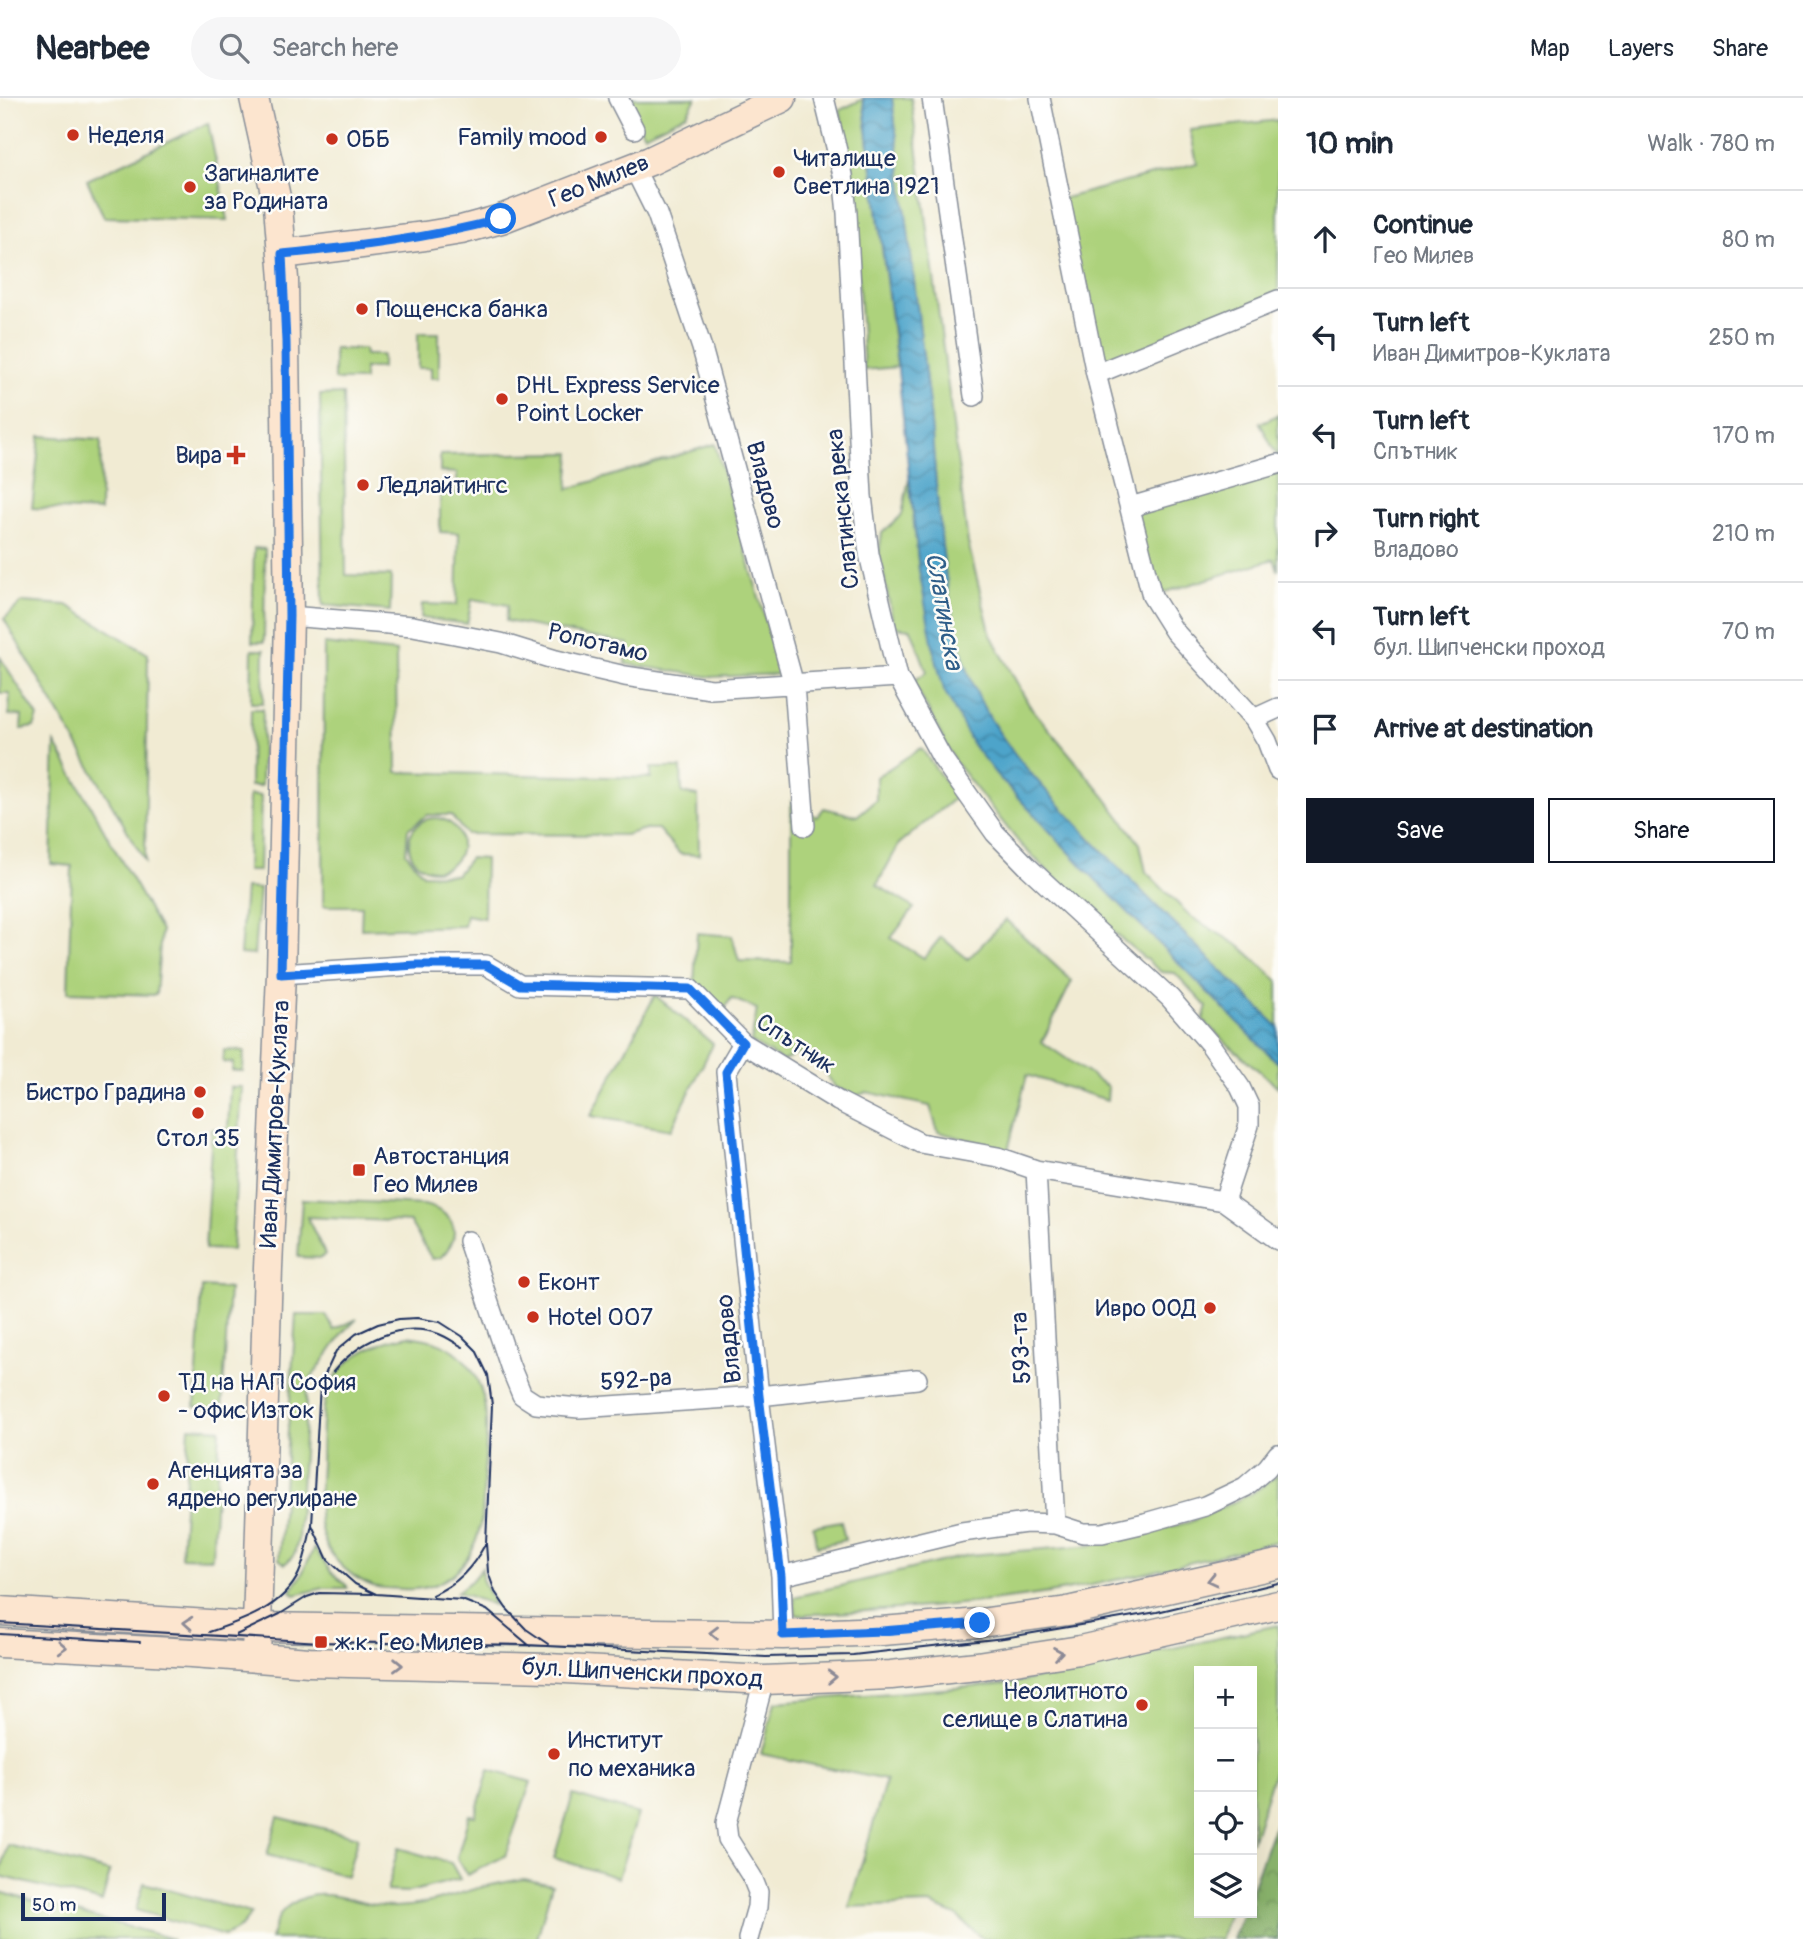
<!DOCTYPE html>
<html lang="en">
<head>
<meta charset="utf-8">
<style>
	body { margin:0; font-family:Pangolin,sans-serif; background:#f6f6f7; color:#1f2937 }
	.controls { position:absolute; right:21px; bottom:21px; display:grid; overflow:hidden; border-radius:0px; box-shadow:0 7px 28px #0002 }
	.controls button { width:63px; height:63px; display:grid; place-items:center; padding:0; border:0; border-bottom:2px solid #e0e1e3; background:#fff; color:#1f2937; font:35px sans-serif }
	.scale { position:absolute; left:21px; bottom:18px; width:145px; box-sizing:border-box; padding-left:7px; border:4px solid #1b2f5e; border-top:0; font-size:19px; line-height:24px; white-space:nowrap; color:#1b2f5e; -webkit-text-stroke:5px #fdfcf7; paint-order:stroke }
	.stop { position:absolute; width:21px; height:21px; margin:-16px; border:5px solid #1a73e8; border-radius:50%; background:#fff }
	.stop.end { background:#1a73e8; border-color:#fff; box-shadow:0 2px 7px #0008 }
	.list { margin:0; padding:0; list-style:none }
	h2 { display:flex; justify-content:space-between; align-items:center; height:91px; margin:0; padding:0 28px; font-size:30px }
	h2 small { font-size:23px; font-weight:400; color:#747a83 }
	.list li { display:grid; grid-template-columns:46px 1fr auto; gap:21px; align-items:center; box-sizing:border-box; height:98px; padding:0 28px; border-top:2px solid #e0e1e3 }
	.list b { display:block; font-size:26px; white-space:nowrap }
	.list p { margin:0; font-size:23px; white-space:nowrap; color:#747a83 }
	.list em { font-size:23px; font-style:normal; color:#747a83 }
	.actions { display:flex; gap:14px; padding:21px 28px }
	.actions a { flex:1; padding:16px 0; border:2px solid #111827; border-radius:0px; text-align:center; font-size:24px; color:#111827 }
	.actions .main { background:#111827; color:#fff }
	.icon { flex:none; width:38px; height:38px; fill:none; stroke:currentColor; stroke-width:2; stroke-linecap:round; stroke-linejoin:round }
	.map { position:relative; flex:none; width:1278px; height:1841px; overflow:hidden }
	header { display:flex; align-items:center; gap:42px; box-sizing:border-box; height:98px; padding:0 35px; background:#fff; border-bottom:2px solid #e0e1e3 }
	header strong { font-size:33px }
	nav { display:flex; gap:38px; margin-inline-start:auto; font-size:24px }
	.search { width:490px; height:63px; background:#f6f6f7; display:flex; align-items:center; gap:18px; box-sizing:border-box; padding:0 24px; border-radius:38px; color:#747a83; font-size:26px }
	main { display:flex }
	aside { flex:1; background:#fff }
	.map>svg:first-child { display:block }
	.green { fill:#add27c; stroke:#64806d; stroke-width:2 }
	.forest { fill:url(#forest-crowns); stroke:#527265; stroke-width:2 }
	.water { fill:url(#water-waves); stroke:#346a94; stroke-width:2 }
	.lines { fill:none; stroke-linecap:round; stroke-linejoin:round }
	.street-casing { stroke:#868d98; stroke-width:22 }
	.secondary-casing { stroke:#868d98; stroke-width:31 }
	.street { stroke:#fff; stroke-width:19 }
	.secondary { stroke:#fce5cf; stroke-width:28 }
	.tram { stroke:#1b2f5e; stroke-width:2 }
	.oneway { stroke:#8c8a96 }
	.route { stroke:#1a73e8; stroke-width:9 }
	.poi-dot { fill:#c8321e; stroke:#fdfcf7; stroke-width:2.5 }
	.labels { text-anchor:middle; dominant-baseline:central; stroke-width:5; stroke-linejoin:round; paint-order:stroke }
	.poi-label { font-size:24px; fill:#1b2f5e; stroke:#fdfcf7; text-anchor:start }
	.street-label { font-size:24px; fill:#1b2f5e; stroke:#fdfcf7 }
	.water-label { font-size:26px; font-style:italic; fill:#2f5e89; stroke:#fdfcf7 }
</style>
</head>
<body>
<header>
<strong>Nearbee</strong>
<div class="search"><svg class="icon" aria-label="search" viewBox="0 0 24 24"><circle cx="10" cy="10" r="6"/><path d="M15 15l6 6"/></svg>Search here</div>
<nav><a>Map</a><a>Layers</a><a>Share</a></nav>
</header>
<main>
<div class="map">
<svg width="1278" height="1841" viewBox="0 0 1278 1841">
	<defs>
		<pattern id="forest-crowns" width="20" height="18" patternUnits="userSpaceOnUse" patternTransform="scale(1.75)"><rect width="20" height="18" fill="#8ab46c"/><path d="M2 6a3 3 0 1 1 6 0M12 15a3 3 0 1 1 6 0" fill="none" stroke="#70935c"/></pattern>
		<pattern id="water-waves" width="16" height="10" patternUnits="userSpaceOnUse" patternTransform="scale(1.75)"><rect width="16" height="10" fill="#4da4ca"/><path d="M0 5q4-4 8 0t8 0" fill="none" stroke="#3f86a7"/></pattern>
	</defs>
	<rect width="100%" height="100%" fill="#fdfcf7"/>
	<filter id="ink" filterUnits="userSpaceOnUse"><feTurbulence type="fractalNoise" baseFrequency=".0143" numOctaves="2"/><feDisplacementMap in="SourceGraphic" scale="14" xChannelSelector="R" yChannelSelector="G"/><feConvolveMatrix kernelMatrix="1 2 1 2 8 2 1 2 1" color-interpolation-filters="sRGB"/></filter>
	<filter id="wash" filterUnits="userSpaceOnUse"><feTurbulence type="fractalNoise" baseFrequency=".00686" numOctaves="4" result="noise"/><feDisplacementMap in="SourceGraphic" scale="28" xChannelSelector="R" yChannelSelector="G"/><feGaussianBlur stdDeviation="1.57" result="paint"/><feColorMatrix in="noise" values="0 0 0 0 0 0 0 0 0 0 0 0 0 0 0 0 0 1.4 0 .05"/><feComposite in="paint" operator="in"/></filter>
	<g filter="url(#wash)">
		<rect width="100%" height="100%" fill="#f1ebd3"/>
		<path class="green" d="M 625,0 L 696,0 L 687,16 L 644,37 Z
			M 892,0 L 911,0 L 968,445 L 991,537 L 1029,607 L 1105,699 L 1140,746 L 1146,774 L 1190,818 L 1241,849 L 1278,883 L 1278,929 C 1211,862 1142,796 1077,726 C 1044,690 1008,654 984,610 C 941,530 939,406 930,315 C 918,210 905,105 892,0 Z
			M 863,1 L 897,269 L 864,272 L 852,78 L 840,12 Z
			M 1278,22 L 1278,202 L 1096,276 L 1061,101 L 1197,65 L 1190,32 Z
			M 208,25 L 228,122 L 104,119 L 87,82 Z
			M 439,235 L 439,280 L 431,280 L 431,270 L 418,270 L 418,235 Z
			M 334,251 L 364,251 L 365,257 L 382,257 L 382,270 L 364,270 L 364,282 L 334,282 Z
			M 343,296 L 346,477 L 391,478 L 390,513 L 323,507 L 320,297 Z
			M 1278,317 L 1278,360 L 1260,325 Z
			M 40,338 L 101,342 L 100,413 L 32,410 Z
			M 715,346 L 781,576 L 711,579 L 625,566 L 629,546 L 506,523 L 508,507 L 472,501 L 467,526 L 421,520 L 422,506 L 457,507 L 459,435 L 440,434 L 440,396 L 457,395 L 457,375 L 440,374 L 440,357 L 571,355 L 568,391 Z
			M 1278,366 L 1278,473 L 1274,461 L 1152,498 L 1130,409 Z
			M 909,380 L 919,472 L 996,676 L 1088,774 L 1278,965 L 1278,989 L 1223,942 L 1203,922 L 1207,909 L 1175,875 L 1161,874 L 1099,822 L 1021,747 L 955,664 L 913,583 L 927,574 L 911,531 L 894,529 L 879,454 L 882,435 L 902,417 Z
			M 254,450 L 265,451 L 264,544 L 252,544 Z
			M 22,504 L 67,507 L 148,556 L 145,763 L 4,521 Z
			M 324,546 L 396,554 L 397,674 L 651,680 L 651,670 L 681,670 L 682,695 L 698,698 L 699,757 L 680,756 L 658,731 L 645,731 L 625,737 L 466,736 L 451,717 L 427,717 L 408,731 L 406,755 L 423,776 L 456,777 L 470,760 L 485,761 L 484,820 L 466,817 L 464,828 L 361,831 L 362,808 L 323,808 Z
			M 252,552 L 264,552 L 263,605 L 251,605 Z
			M 0,559 L 38,619 L 34,629 L 21,631 L 22,618 L 9,617 L 10,595 L 0,595 Z
			M 251,611 L 263,611 L 261,688 L 250,688 Z
			M 55,645 L 161,833 L 156,897 L 68,894 L 72,768 L 51,766 Z
			M 921,650 L 956,699 L 899,746 L 877,787 L 914,810 L 891,840 L 924,860 L 941,839 L 968,861 L 1006,822 L 1072,883 L 1042,944 L 1108,989 L 1107,1002 L 1027,977 L 1008,1052 L 938,1034 L 930,1008 L 867,994 L 856,998 L 835,989 L 820,967 L 799,955 L 783,963 L 751,944 L 757,911 L 731,900 L 723,914 L 694,887 L 697,835 L 732,838 L 739,863 L 791,864 L 791,703 L 817,719 L 824,710 L 857,718 L 876,702 L 876,679 Z
			M 249,697 L 261,698 L 259,773 L 247,773 Z
			M409 746a26 26 0 1 1 52 0a26 26 0 1 1-52 0Z
			M 245,790 L 259,791 L 254,857 L 240,856 Z
			M 655,897 L 713,946 L 671,1032 L 591,1018 Z
			M 224,952 L 244,953 L 243,973 L 232,973 L 233,965 L 223,964 Z
			M 230,989 L 242,989 L 232,1152 L 205,1151 L 212,1031 L 228,1031 Z
			M 302,1101 L 424,1107 C 456,1115 464,1137 440,1160 L 432,1161 L 410,1124 L 307,1119 L 325,1156 L 321,1160 L 298,1159 Z
			M 202,1189 L 229,1191 L 222,1311 L 195,1309 Z
			M 296,1217 L 326,1217 L 334,1232 L 357,1221 L 345,1233 L 307,1286 L 298,1442 L 294,1457 L 285,1466 L 279,1461 Z
			M 408,1238 C 430,1241 450,1245 465,1263 C 492,1294 487,1337 484,1375 C 483,1392 484,1411 480,1428 C 472,1468 443,1494 402,1491 C 389,1490 377,1491 366,1485 C 346,1475 327,1457 322,1435 C 316,1412 320,1388 321,1366 C 322,1344 320,1318 327,1297 C 338,1261 374,1244 408,1238 Z
			M 189,1329 L 220,1331 L 212,1460 L 181,1459 Z
			M 1278,1377 L 1278,1443 C 1208,1460 1137,1479 1066,1492 C 977,1508 886,1512 796,1517 L 794,1499 L 969,1457 L 1093,1447 L 1190,1424 L 1251,1396 Z
			M 841,1423 L 845,1442 L 817,1448 L 813,1428 Z
			M 314,1450 L 331,1474 L 347,1488 L 347,1490 L 324,1490 L 295,1497 L 291,1493 L 300,1480 Z
			M 482,1470 L 482,1481 L 494,1507 L 457,1494 L 471,1483 Z
			M 1278,1527 L 1278,1662 L 1252,1744 L 1252,1573 L 1199,1573 L 1199,1815 L 1229,1815 L 1220,1841 L 983,1841 L 956,1817 L 930,1806 L 849,1809 L 886,1682 L 761,1656 L 775,1604 L 1009,1586 Z
			M 489,1672 L 531,1684 L 505,1758 L 467,1777 L 457,1760 L 469,1717 L 475,1718 Z
			M 573,1697 L 638,1716 L 618,1780 L 554,1760 Z
			M 278,1719 L 358,1739 L 347,1778 L 267,1757 Z
			M 8,1747 L 110,1774 L 102,1804 L 0,1778 Z
			M 398,1750 L 451,1765 L 460,1781 L 409,1794 L 387,1793 Z
			M 524,1781 L 552,1787 L 537,1841 L 270,1841 C 278,1817 281,1808 306,1799 C 330,1791 357,1806 381,1808 C 415,1813 449,1798 482,1789 C 496,1786 510,1783 524,1781 Z
			M 144,1785 L 251,1815 C 244,1827 237,1833 224,1838 L 136,1812 Z
			M 0,1794 L 173,1841 L 0,1841 Z"/>
		<path class="forest" d="M 1278,1718 L 1278,1841 L 1233,1841 L 1243,1815 L 1252,1815 L 1252,1790 Z"/>
		<path class="water" d="M 863,0 L 892,0 C 905,105 918,210 930,315 C 939,406 941,530 984,610 C 1008,654 1044,690 1077,726 C 1142,796 1211,862 1278,929 L 1278,965 L 1088,774 L 996,676 L 973,647 L 944,592 L 934,554 L 919,472 L 897,263 Z"/>
	</g>
	<g filter="url(#ink)">
		<g class="lines">
			<defs>
				<path id="street" d="M 618,0 L 634,31
					M 824,0 L 843,77 L 847,115 L 862,398 L 869,456 L 898,579 L 942,660 L 995,735 L 1029,770 L 1170,900 L 1209,945 L 1240,989 L 1249,1008 L 1249,1027 L 1224,1103
					M 932,0 L 974,298
					M 1040,0 L 1096,276 L 1152,498 L 1174,533 L 1254,621 L 1267,643 L 1278,672
					M 634,70 L 657,116 L 702,250 L 794,587 L 805,728
					M 1096,276 L 1278,202
					M 1130,409 L 1278,366
					M 289,518 L 413,528 L 501,545 L 556,562 L 625,578 L 711,591 L 898,579
					M 1254,621 L 1278,610
					M 281,876 L 416,867 L 486,867 L 520,887 L 690,891 L 743,945 L 838,1003 L 920,1045 L 998,1059 L 1036,1072 L 1224,1103 L 1278,1142
					M 743,945 L 726,974 L 759,1298 L 781,1478 L 783,1537
					M 1036,1072 L 1055,1426
					M 468,1143 L 510,1268 L 522,1297 L 536,1306 L 579,1310 L 759,1298 L 917,1281
					M 781,1478 L 962,1434 L 1026,1425 L 1055,1426 L 1083,1435 L 1102,1435 L 1145,1425 L 1205,1408 L 1245,1389 L 1267,1370 L 1278,1356
					M 748,1841 L 757,1809 L 758,1794 L 752,1779 L 728,1741 L 726,1725 L 764,1582"/>
				<path id="secondary" d="M 254,0 L 278,108 L 284,181 L 289,518 L 281,876 L 268,1170 L 256,1560
					M 282,156 L 425,138 L 461,132 L 501,121 L 650,63 L 782,0
					M 0,1513 L 257,1529 L 783,1537 L 882,1533 L 980,1525 L 1068,1513 L 1278,1466
					M 0,1545 L 192,1555 L 309,1564 L 548,1570 L 764,1582 L 891,1577 L 977,1568 L 1080,1552 L 1278,1507"/>
			</defs>
			<use href="#street" class="street-casing"/>
			<use href="#secondary" class="secondary-casing"/>
			<use href="#street" class="street"/>
			<use href="#secondary" class="secondary"/>
			<path class="tram" d="M 333,1274 C 358,1244 399,1222 439,1236 C 447,1239 455,1245 463,1249
				M 432,1497 C 458,1486 472,1470 486,1445
				M 0,1525 L 321,1544 L 527,1547 L 766,1559 L 853,1557 L 1004,1540 L 1157,1514 L 1278,1485
				M 209,1534 C 242,1523 284,1509 299,1475 C 306,1460 308,1442 312,1427
				M 0,1536 L 140,1544
				M 236,1537 L 280,1516 L 307,1499 L 319,1495 L 373,1496
				M 530,1548 L 487,1512 L 462,1502 L 376,1496 L 355,1486 L 328,1462 L 312,1427 L 320,1287 L 336,1253 L 356,1236 L 378,1226 L 399,1221 L 417,1220 L 440,1224 L 462,1238 L 476,1252 L 488,1277 L 492,1307 L 486,1445 L 488,1474 L 495,1494 L 506,1510 L 526,1531 L 548,1546"/>
		</g>
		<defs><path id="oneway-chevron" d="M-2-3.5L2.5 0L-2 3.5" fill="none" stroke-width="1.6" stroke-linecap="round" stroke-linejoin="round" transform="scale(1.75)"/></defs>
		<g class="oneway">
			<use href="#oneway-chevron" transform="translate(1212 1482) rotate(167)"/>
			<use href="#oneway-chevron" transform="translate(188 1525) rotate(-176)"/>
			<use href="#oneway-chevron" transform="translate(714 1535) rotate(-179)"/>
			<use href="#oneway-chevron" transform="translate(62 1549) rotate(3)"/>
			<use href="#oneway-chevron" transform="translate(1058 1555) rotate(-9)"/>
			<use href="#oneway-chevron" transform="translate(398 1567) rotate(1)"/>
			<use href="#oneway-chevron" transform="translate(832 1579) rotate(-2)"/>
		</g>
	</g>
	<g class="lines" filter="url(#ink)">
		<path class="route" d="M 501,121 C 430,140 356,149 282,156 L 286,244 L 289,518 L 281,876 L 416,867 L 486,867 L 520,887 L 690,891 L 743,945 L 726,974 L 759,1298 L 781,1478 L 783,1537 L 882,1533 L 980,1525"/>
	</g>
	<g class="poi-dot">
		<circle cx="73" cy="37" r="7"/>
		<circle cx="601" cy="39" r="7"/>
		<circle cx="332" cy="41" r="7"/>
		<circle cx="779" cy="74" r="7"/>
		<circle cx="190" cy="89" r="7"/>
		<circle cx="362" cy="211" r="7"/>
		<circle cx="502" cy="301" r="7"/>
		<path d="M232.5 346.5h7v7h7v7h-7v7h-7v-7h-7v-7h7z"/>
		<circle cx="363" cy="387" r="7"/>
		<circle cx="200" cy="994" r="7"/>
		<circle cx="198" cy="1015" r="7"/>
		<rect x="352" y="1065" width="14" height="14" rx="3.5"/>
		<circle cx="524" cy="1184" r="7"/>
		<circle cx="1210" cy="1210" r="7"/>
		<circle cx="533" cy="1219" r="7"/>
		<circle cx="164" cy="1298" r="7"/>
		<circle cx="153" cy="1386" r="7"/>
		<rect x="314" y="1537" width="14" height="14" rx="3.5"/>
		<circle cx="1142" cy="1607" r="7"/>
		<circle cx="554" cy="1656" r="7"/>
	</g>
	<g class="labels">
		<g class="poi-label">
			<text x="87" y="37">Неделя</text>
			<text x="587" y="39" text-anchor="end">Family mood</text>
			<text x="346" y="41">ОББ</text>
			<text x="793" y="60">Читалище<tspan x="793" dy="28">Светлина 1921</tspan></text>
			<text x="204" y="75">Загиналите<tspan x="204" dy="28">за Родината</tspan></text>
			<text x="376" y="211">Пощенска банка</text>
			<text x="516" y="287">DHL Express Service<tspan x="516" dy="28">Point Locker</tspan></text>
			<text x="222" y="357" text-anchor="end">Вира</text>
			<text x="377" y="387">Ледлайтингс</text>
			<text x="186" y="994" text-anchor="end">Бистро Градина</text>
			<text x="198" y="1040" text-anchor="middle">Стол 35</text>
			<text x="373" y="1058">Автостанция<tspan x="373" dy="28">Гео Милев</tspan></text>
			<text x="538" y="1184">Еконт</text>
			<text x="1196" y="1210" text-anchor="end">Ивро ООД</text>
			<text x="547" y="1219">Hotel 007</text>
			<text x="178" y="1284">ТД на НАП София<tspan x="178" dy="28">- офис Изток</tspan></text>
			<text x="167" y="1372">Агенцията за<tspan x="167" dy="28">ядрено регулиране</tspan></text>
			<text x="335" y="1544">ж.к. Гео Милев</text>
			<text x="1128" y="1593" text-anchor="end">Неолитното<tspan x="1128" dy="28">селище в Слатина</tspan></text>
			<text x="568" y="1642">Институт<tspan x="568" dy="28">по механика</tspan></text>
		</g>
		<g class="street-label">
			<text transform="translate(599 83) rotate(-22)">Гео Милев</text>
			<text transform="translate(765 387) rotate(75)">Владово</text>
			<text transform="translate(843 411) rotate(-96)">Слатинска река</text>
			<text transform="translate(598 545) rotate(13)">Ропотамо</text>
			<text transform="translate(796 946) rotate(33)">Спътник</text>
			<text transform="translate(275 1026) rotate(-87)">Иван Димитров-Куклата</text>
			<text transform="translate(729 1241) rotate(-96)">Владово</text>
			<text transform="translate(1021 1250) rotate(-93)">593-та</text>
			<text transform="translate(636 1282) rotate(-4)">592-ра</text>
			<text transform="translate(642 1575) rotate(3)">бул. Шипченски проход</text>
		</g>
		<g class="water-label">
			<text transform="translate(944 513) rotate(80)">Слатинска</text>
		</g>
	</g>
</svg>
<div class="controls">
<button>+</button>
<button>−</button>
<button><svg class="icon" aria-label="locate" viewBox="0 0 24 24"><circle cx="12" cy="12" r="6"/><path d="M12 2v4M12 18v4M2 12h4M18 12h4"/></svg></button>
<button><svg class="icon" aria-label="layers" viewBox="0 0 24 24"><path d="M12 4l9 5-9 5-9-5zM3 14l9 5 9-5"/></svg></button>
</div>
<div class="scale">50 m</div>
<div class="stop" style="left:501px;top:121px"></div>
<div class="stop end" style="left:980px;top:1525px"></div>
</div>
<aside>
<h2>10 min<small>Walk · 780 m</small></h2>
<ul class="list">
<li><svg class="icon" aria-label="ahead" viewBox="0 0 24 24"><path d="M12 20V5M6 11l6-6 6 6"/></svg><div><b>Continue</b><p>Гео Милев</p></div><em>80 m</em></li>
<li><svg class="icon" aria-label="left" viewBox="0 0 24 24"><path d="M17 20v-9H6M10 6l-5 5 5 5"/></svg><div><b>Turn left</b><p>Иван Димитров-Куклата</p></div><em>250 m</em></li>
<li><svg class="icon" aria-label="left" viewBox="0 0 24 24"><path d="M17 20v-9H6M10 6l-5 5 5 5"/></svg><div><b>Turn left</b><p>Спътник</p></div><em>170 m</em></li>
<li><svg class="icon" aria-label="right" viewBox="0 0 24 24"><path d="M7 20v-9h11M14 6l5 5-5 5"/></svg><div><b>Turn right</b><p>Владово</p></div><em>210 m</em></li>
<li><svg class="icon" aria-label="left" viewBox="0 0 24 24"><path d="M17 20v-9H6M10 6l-5 5 5 5"/></svg><div><b>Turn left</b><p>бул. Шипченски проход</p></div><em>70 m</em></li>
<li><svg class="icon" aria-label="arrive" viewBox="0 0 24 24"><path d="M6 21V4h12l-3 4 3 4H6"/></svg><div><b>Arrive at destination</b></div></li>
</ul>
<div class="actions"><a class="main">Save</a><a>Share</a></div>
</aside>
</main>
</body>
</html>
